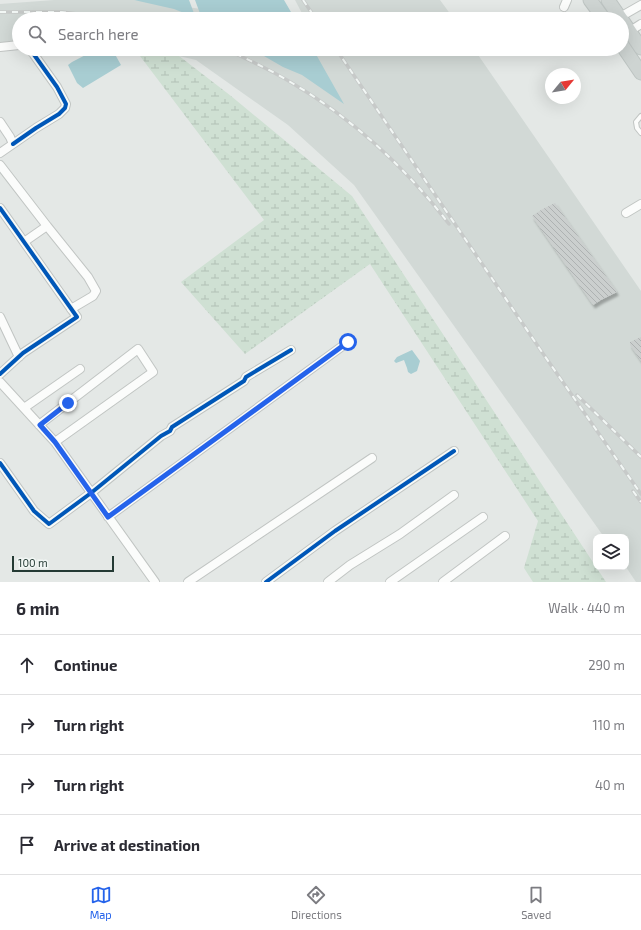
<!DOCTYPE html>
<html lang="en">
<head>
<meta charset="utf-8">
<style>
	body { margin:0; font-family:"Exo 2",sans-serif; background:#f7f7f7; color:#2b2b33 }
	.controls { position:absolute; right:12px; bottom:12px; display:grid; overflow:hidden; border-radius:8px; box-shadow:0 4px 16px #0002 }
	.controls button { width:36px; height:36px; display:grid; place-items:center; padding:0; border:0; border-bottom:1px solid #e1e1e2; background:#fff; color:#2b2b33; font:20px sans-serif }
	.compass { position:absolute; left:545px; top:68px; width:36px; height:36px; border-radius:50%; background:#fff; box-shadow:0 4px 16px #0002; rotate:60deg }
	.scale { position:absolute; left:12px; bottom:10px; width:102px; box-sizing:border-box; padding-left:4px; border:2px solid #243a34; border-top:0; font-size:11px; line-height:14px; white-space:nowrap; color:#243a34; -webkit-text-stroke:3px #f2f7f5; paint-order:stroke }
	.stop { position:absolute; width:12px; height:12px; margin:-9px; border:3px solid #2563eb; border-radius:50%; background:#fff }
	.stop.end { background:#2563eb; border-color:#fff; box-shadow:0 1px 4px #0008 }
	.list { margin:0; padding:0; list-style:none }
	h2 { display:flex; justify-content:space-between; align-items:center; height:52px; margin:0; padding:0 16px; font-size:17px }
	h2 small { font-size:13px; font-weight:400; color:#7c7c81 }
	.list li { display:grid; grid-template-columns:26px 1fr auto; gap:12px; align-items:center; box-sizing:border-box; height:60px; padding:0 16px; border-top:1px solid #e1e1e2 }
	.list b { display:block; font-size:15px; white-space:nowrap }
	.list em { font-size:13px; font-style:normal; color:#7c7c81 }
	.icon { flex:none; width:22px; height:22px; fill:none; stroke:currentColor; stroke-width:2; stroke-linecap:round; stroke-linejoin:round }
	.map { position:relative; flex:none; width:641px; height:582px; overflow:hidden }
	.search { position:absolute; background:#fff; box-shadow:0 4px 16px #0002; left:12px; right:12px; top:12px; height:44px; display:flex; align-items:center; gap:10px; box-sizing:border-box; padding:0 14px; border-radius:22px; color:#7c7c81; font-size:15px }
	.sheet { height:292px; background:#fff }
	nav { display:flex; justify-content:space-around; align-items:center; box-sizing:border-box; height:56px; border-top:1px solid #e1e1e2; background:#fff; font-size:11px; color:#7c7c81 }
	nav a { display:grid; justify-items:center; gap:2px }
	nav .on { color:#2563eb }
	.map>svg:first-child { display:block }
	.built { fill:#d2d9d6 }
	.wetland { fill:url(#wetland-marsh) }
	.water { fill:#a8cdd2 }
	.building { fill:url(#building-back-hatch); filter:url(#shadow) }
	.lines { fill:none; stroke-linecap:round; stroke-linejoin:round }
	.lane-casing { stroke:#c1c5c3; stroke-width:6 }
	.street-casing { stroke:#c1c5c3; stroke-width:10 }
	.primary-casing { stroke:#bdc4c2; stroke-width:15 }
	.lane { stroke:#fbfcfb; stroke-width:4 }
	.street { stroke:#fbfcfb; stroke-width:8 }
	.primary { stroke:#ced4d2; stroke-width:13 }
	.rail-casing { stroke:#c7cac9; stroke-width:3.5 }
	.rail { stroke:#f2f7f5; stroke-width:2; stroke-dasharray:6; stroke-linecap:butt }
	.cycleway-casing { stroke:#f2f7f5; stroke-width:6 }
	.cycleway { stroke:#0057b8; stroke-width:4 }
	.route { stroke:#2563eb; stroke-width:5 }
</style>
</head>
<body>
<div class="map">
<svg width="641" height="582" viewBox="0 0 641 582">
	<defs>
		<pattern id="wetland-marsh" width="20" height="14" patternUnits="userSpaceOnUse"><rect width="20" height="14" fill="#cfe0d3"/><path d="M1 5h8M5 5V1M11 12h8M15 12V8" fill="none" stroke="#b2c1b6"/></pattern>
		<pattern id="building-back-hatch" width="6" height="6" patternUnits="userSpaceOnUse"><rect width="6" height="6" fill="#cbcfce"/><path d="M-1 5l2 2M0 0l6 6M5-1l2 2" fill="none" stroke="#aeb2b2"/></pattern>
		<filter id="shadow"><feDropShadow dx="2" dy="3.5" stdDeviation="1" flood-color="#0004"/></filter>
	</defs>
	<rect width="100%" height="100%" fill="#e4e8e6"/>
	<path class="built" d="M 54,0 L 134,0 L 269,18 L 289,19 L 19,19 L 19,43 L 0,44 L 0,4 Z
		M 295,0 L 440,0 L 454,19 L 305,19 Z
		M 149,49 L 474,49 L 641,291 L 641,582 L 636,582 L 626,567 L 626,537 L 604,537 L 354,185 L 288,125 L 196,60 Z"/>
	<path class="wetland" d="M 170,49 L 231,96 L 352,196 L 606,582 L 533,582 L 524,568 L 538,521 L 370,264 L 245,354 L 181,282 L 264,220 L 140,56 Z"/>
	<path class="water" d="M 134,0 L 189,0 L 195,16 L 189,15 L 174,9 Z
		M 195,0 L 284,0 L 295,19 L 202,19 Z
		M 97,49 L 112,49 L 121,65 L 83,88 L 77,83 L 68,65 L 72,62 Z
		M 252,49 L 313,49 L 344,104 L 302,75 L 283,67 Z
		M 412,350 L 420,361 L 417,371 L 411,374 L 408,372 L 407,368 L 404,360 L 396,363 L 394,361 L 397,357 Z"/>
	<path class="building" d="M 555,203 L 617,292 L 601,300 L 593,305 L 532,216 L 541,210 Z
		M 641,337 L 641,361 L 630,345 L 630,342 Z"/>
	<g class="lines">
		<defs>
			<path id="lane" d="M 641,116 L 636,122 L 637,128 L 641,133"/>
			<path id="street" d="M 564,7 L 567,0
				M 620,17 L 641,5
				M 630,31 L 641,24
				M 0,47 L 19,45
				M 0,122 L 10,137 L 13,144 L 0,153
				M 13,144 L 36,128 L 59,114 L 65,108 L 66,104 L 57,87 L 30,49
				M 0,165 L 47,226 L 24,242
				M 0,208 L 77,317 L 23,353 L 0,374
				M 626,213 L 641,204
				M 47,226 L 88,277 L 96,291 L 93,296 L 71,309
				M 0,317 L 19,357
				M 0,382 L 55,442 L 155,582
				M 24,408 L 80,369
				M 39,425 L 138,349 L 153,372 L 55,442
				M 0,463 L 34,511 L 49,524 L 91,493 L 161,436 L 170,431 L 172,427 L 244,381 L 246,377 L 291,350
				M 108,517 L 348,342
				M 188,582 L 372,458
				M 266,582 L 335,531 L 454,451
				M 328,582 L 350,565 L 400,534 L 454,495
				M 390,582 L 483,517
				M 443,582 L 505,536"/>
			<path id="primary" d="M 590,0 L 604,19
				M 608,0 L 621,19
				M 622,20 L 641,48
				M 622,45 L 641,73"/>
		</defs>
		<use href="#lane" class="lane-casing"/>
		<use href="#street" class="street-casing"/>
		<use href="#primary" class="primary-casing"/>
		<use href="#lane" class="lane"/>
		<use href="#street" class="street"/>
		<use href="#primary" class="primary"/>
		<defs>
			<path id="rail" d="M 303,0 L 316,19
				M 0,12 L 62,12 L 116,19
				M 225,49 C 247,59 271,70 292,83 C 353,119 406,168 449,224
				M 336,49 L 544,355 L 641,494
				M 577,395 L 641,457
				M 633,491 L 641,502"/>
		</defs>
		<use href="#rail" class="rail-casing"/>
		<use href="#rail" class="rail"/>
		<defs>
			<path id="cycleway" d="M 13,144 L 36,128 L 59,114 L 65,108 L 66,104 L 57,87 L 30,49
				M 0,208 L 77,317 L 23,353 L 0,374
				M 0,463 L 34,511 L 49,524 L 91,493 L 161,436 L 170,431 L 172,427 L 244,381 L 246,377 L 291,350
				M 266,582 L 335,531 L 454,451"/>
		</defs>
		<use href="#cycleway" class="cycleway-casing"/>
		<use href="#cycleway" class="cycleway"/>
	</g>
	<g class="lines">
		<path class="route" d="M 68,403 L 40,425 L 55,442 L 108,517 L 348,342"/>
	</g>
</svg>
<div class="controls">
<button><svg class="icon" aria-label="layers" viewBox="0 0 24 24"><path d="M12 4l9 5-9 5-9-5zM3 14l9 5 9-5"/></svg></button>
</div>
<svg class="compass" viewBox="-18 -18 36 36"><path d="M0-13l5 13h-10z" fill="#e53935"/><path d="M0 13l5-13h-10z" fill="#7c7c81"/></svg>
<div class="scale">100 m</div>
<div class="stop" style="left:348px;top:342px"></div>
<div class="stop end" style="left:68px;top:403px"></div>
<div class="search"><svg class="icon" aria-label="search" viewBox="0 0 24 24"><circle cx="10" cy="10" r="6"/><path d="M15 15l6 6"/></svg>Search here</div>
</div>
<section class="sheet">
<h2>6 min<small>Walk · 440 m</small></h2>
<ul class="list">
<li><svg class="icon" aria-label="ahead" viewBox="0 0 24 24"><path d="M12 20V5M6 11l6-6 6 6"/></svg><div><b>Continue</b></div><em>290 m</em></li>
<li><svg class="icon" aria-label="right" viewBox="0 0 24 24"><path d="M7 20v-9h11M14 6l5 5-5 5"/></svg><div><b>Turn right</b></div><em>110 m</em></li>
<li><svg class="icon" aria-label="right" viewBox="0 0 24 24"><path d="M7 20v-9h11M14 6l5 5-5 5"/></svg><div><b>Turn right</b></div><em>40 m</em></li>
<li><svg class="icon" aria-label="arrive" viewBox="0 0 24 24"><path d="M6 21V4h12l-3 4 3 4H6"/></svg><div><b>Arrive at destination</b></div></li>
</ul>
</section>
<nav>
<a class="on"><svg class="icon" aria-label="map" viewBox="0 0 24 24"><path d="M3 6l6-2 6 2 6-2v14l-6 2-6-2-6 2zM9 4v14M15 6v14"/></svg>Map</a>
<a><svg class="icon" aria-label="directions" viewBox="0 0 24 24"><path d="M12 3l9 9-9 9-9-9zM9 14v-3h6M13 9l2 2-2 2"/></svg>Directions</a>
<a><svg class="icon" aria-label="saved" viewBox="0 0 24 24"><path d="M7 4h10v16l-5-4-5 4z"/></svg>Saved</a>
</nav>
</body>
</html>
